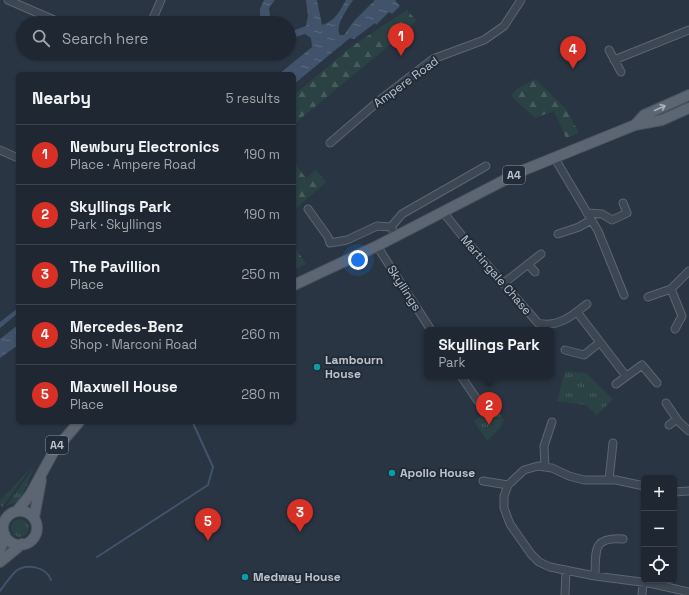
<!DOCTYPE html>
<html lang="en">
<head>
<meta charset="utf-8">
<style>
	body { margin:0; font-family:"Space Grotesk",sans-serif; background:#2c343e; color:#f1f3f6 }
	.controls { position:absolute; right:12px; bottom:12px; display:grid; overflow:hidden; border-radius:6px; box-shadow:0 1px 3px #0004 }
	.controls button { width:36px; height:36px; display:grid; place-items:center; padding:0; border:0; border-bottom:1px solid #3c444d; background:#1f2832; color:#f1f3f6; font:20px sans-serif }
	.you { position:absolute; left:358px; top:260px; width:14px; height:14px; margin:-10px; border:3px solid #fff; border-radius:50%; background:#1a73e8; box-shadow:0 0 0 6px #1a73e833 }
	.badge { display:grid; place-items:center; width:26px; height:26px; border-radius:50%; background:#d93025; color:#fff; font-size:13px; font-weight:700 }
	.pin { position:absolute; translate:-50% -33px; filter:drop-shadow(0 1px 2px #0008) }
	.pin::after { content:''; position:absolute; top:21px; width:14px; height:12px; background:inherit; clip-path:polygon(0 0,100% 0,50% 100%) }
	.popup { position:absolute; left:424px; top:327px; width:130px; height:52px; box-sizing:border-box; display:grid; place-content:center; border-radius:6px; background:#1f2832; filter:drop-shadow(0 1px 3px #0005); font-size:13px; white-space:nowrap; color:#a1a6ac }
	.popup b { font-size:15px; color:#f1f3f6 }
	.popup::after { content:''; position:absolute; left:50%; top:100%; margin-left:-8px; border:8px solid transparent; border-top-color:#1f2832 }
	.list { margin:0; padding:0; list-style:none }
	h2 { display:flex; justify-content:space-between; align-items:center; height:52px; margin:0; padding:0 16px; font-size:17px }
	h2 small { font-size:13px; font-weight:400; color:#a1a6ac }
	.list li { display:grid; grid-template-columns:26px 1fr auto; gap:12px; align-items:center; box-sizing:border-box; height:60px; padding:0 16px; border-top:1px solid #3c444d }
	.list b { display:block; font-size:15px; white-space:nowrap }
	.list p { margin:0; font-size:13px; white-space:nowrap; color:#a1a6ac }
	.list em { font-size:13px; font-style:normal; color:#a1a6ac }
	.icon { flex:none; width:22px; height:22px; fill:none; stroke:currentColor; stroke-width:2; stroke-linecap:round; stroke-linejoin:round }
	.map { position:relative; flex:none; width:689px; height:595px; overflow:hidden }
	.search { position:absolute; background:#1f2832; box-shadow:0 1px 3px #0004; left:16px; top:16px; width:280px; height:44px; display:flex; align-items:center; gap:10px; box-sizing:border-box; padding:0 14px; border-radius:22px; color:#a1a6ac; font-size:15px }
	.panel { position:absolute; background:#1f2832; box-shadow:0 1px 3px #0004; left:16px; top:72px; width:280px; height:352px; border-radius:6px }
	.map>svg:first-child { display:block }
	.grass { fill:url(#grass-tufts) }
	.forest { fill:url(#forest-firs) }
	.water { fill:url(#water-ripples) }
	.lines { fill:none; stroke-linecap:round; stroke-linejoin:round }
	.stream { stroke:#40536b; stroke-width:2 }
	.minor-casing { stroke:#5c6570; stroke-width:9 }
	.primary-casing { stroke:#47505c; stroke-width:12 }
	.minor { stroke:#3d4753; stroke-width:7 }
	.primary { stroke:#5c6672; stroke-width:10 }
	.oneway { stroke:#a8b0ba }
	.culture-dot { fill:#0f9aa8; stroke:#222c38; stroke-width:1.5 }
	.labels { text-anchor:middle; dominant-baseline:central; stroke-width:4; stroke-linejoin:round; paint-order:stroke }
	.shield { fill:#222c38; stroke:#8d95a0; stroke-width:1 }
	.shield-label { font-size:11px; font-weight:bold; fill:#bbc2cc }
	.street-label { font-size:12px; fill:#bbc2cc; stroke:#222c38 }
	.poi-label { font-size:12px; font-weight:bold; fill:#bbc2cc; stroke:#222c38; text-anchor:start }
</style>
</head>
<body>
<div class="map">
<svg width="689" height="595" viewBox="0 0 689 595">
	<defs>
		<pattern id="grass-tufts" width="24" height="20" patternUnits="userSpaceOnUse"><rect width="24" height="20" fill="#2b4244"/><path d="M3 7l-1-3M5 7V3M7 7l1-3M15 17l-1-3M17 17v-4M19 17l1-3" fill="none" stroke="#485c5e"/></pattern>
		<pattern id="forest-firs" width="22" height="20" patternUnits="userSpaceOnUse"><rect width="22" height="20" fill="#2b4244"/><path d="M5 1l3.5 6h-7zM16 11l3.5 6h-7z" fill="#485c5e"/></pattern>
		<pattern id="water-ripples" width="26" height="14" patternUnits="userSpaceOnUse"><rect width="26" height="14" fill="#40536b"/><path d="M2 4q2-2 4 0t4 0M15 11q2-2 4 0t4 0" fill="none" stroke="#5a6a7f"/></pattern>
	</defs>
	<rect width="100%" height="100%" fill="#293543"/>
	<path class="grass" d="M 565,371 L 586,373 L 613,399 L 597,415 L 586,405 L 557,401 Z
		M 496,407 L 504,420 L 499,429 L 487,441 L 474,421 Z
		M 34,464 L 2,507 L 0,506 L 0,501 Z
		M 34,467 L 21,499 L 17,502 L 7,505 Z
		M11 528a9 9 0 1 1 18 0a9 9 0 1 1-18 0Z"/>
	<path class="forest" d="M 407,10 L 416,20 L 408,30 L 294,124 L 294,95 L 351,47 Z
		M 535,79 L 566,109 L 579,133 L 566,138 L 554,111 L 535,118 L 511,96 L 518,88 Z
		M 294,163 L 306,178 L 316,170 L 326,182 L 294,210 Z
		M 294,246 L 306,264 L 294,270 Z"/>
	<path class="water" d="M 264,0 L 275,0 L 269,8 L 271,23 L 260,23 L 260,9 Z
		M 306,0 L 317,0 L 322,25 C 335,21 339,12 346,0 L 353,0 C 348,8 334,26 340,35 L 344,35 L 354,21 L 375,0 L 395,0 L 400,6 L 392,14 L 389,12 L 376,25 L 375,23 L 354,39 L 350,38 L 294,84 L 294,74 L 279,74 L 312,47 L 311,38 L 305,34 L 289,39 L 289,32 L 306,26 L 308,16 Z
		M 18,308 L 18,313 L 0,328 L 0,322 Z
		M 18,325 L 18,345 L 0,358 L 0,339 Z"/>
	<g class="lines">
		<path class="stream" d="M 97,557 L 208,485 L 213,467 L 193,423
			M 0,591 C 5,584 10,577 16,571 C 27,563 47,567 51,580"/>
		<defs>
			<path id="minor" d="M 8,0 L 61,23
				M 151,23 L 161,0
				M 609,50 L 621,72
				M 614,60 L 689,30
				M 330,143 L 381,99 L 433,59 L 484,40 L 504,26 L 521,0
				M 0,150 L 18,158
				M 554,157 L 598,231 L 624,295
				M 308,209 L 328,237 L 330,243 L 347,240 L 377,226 L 391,227 L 396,236
				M 443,212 L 468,243 L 538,323 C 558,328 572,316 587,304
				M 587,213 L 602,214 L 612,220 L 627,213 L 623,203
				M 391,227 L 402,214 L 486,166
				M 558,234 L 579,227 L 591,220
				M 377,246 L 431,330
				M 528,264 L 535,272
				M 504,283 L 541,254
				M 671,289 L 682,316 L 675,329
				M 648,297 L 671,289 L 689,271
				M 577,312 L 626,376
				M 565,350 L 584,355 L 599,343
				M 461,376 L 478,401
				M 616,384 L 642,365 L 657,383
				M 666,403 L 679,422 L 689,431
				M 669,425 L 677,419
				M 545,467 L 544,446 L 552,422
				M 609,480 L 613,443
				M 483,481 L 508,485
				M 644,486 L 616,480 L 584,480 L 569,476 L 552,468 L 538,466 L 524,470 L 508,485 L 504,496 L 504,508 L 510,524 L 531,554 L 539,562 L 550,567 L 595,576 L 649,583 L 689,592
				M 674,492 L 689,491
				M 595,576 C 596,550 592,537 623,539
				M 565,595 L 566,570
				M 642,595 L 643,582"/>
			<path id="primary" d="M 635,125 L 644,115 L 689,95
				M 294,285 L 377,246 L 524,170 L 635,125 L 662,120 L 689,108
				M 17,511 L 30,495 L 54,451 L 79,422
				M3 528a17 17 0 1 1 34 0a17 17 0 1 1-34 0Z
				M 34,518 L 41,480
				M 0,550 L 5,535
				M 0,562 L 22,544"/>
		</defs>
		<use href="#minor" class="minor-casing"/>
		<use href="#primary" class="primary-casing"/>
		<use href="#minor" class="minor"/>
		<use href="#primary" class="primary"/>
	</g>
	<defs><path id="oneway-shaft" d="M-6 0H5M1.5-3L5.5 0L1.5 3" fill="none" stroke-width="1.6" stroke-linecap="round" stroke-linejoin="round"/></defs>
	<use class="oneway" href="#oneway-shaft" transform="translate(660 108) rotate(-24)"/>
	<g class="culture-dot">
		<circle cx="317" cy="367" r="4"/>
		<circle cx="392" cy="473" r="4"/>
		<circle cx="245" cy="577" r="4"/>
	</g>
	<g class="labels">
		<g class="shield">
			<rect x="503" y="166" width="22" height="18" rx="3"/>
			<rect x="46" y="436" width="22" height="18" rx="3"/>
		</g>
		<g class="shield-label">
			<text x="514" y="175">A4</text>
			<text x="57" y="445">A4</text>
		</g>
		<g class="street-label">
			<text transform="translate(406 82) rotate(-36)">Ampere Road</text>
			<text transform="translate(496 275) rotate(49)">Martingale Chase</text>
			<text transform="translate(404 288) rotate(57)">Skyllings</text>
		</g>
		<g class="poi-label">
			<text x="325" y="360">Lambourn<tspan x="325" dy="14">House</tspan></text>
			<text x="400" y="473">Apollo House</text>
			<text x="253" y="577">Medway House</text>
		</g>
	</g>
</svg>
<div class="controls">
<button>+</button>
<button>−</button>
<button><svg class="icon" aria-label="locate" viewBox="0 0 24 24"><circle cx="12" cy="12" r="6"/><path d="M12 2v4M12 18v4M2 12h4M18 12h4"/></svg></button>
</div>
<div class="you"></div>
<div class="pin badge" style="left:401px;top:56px">1</div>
<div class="pin badge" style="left:489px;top:425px">2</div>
<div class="popup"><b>Skyllings Park</b>Park</div>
<div class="pin badge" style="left:300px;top:532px">3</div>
<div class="pin badge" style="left:573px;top:69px">4</div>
<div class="pin badge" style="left:208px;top:541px">5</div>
<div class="search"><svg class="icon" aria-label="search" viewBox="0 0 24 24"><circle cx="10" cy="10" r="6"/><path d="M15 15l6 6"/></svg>Search here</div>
<section class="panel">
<h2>Nearby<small>5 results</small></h2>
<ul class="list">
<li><span class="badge">1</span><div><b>Newbury Electronics</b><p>Place · Ampere Road</p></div><em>190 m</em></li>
<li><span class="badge">2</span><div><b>Skyllings Park</b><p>Park · Skyllings</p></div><em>190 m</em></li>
<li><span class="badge">3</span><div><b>The Pavillion</b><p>Place</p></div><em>250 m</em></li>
<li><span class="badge">4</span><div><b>Mercedes-Benz</b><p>Shop · Marconi Road</p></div><em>260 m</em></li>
<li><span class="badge">5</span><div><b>Maxwell House</b><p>Place</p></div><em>280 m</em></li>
</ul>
</section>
</div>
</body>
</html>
